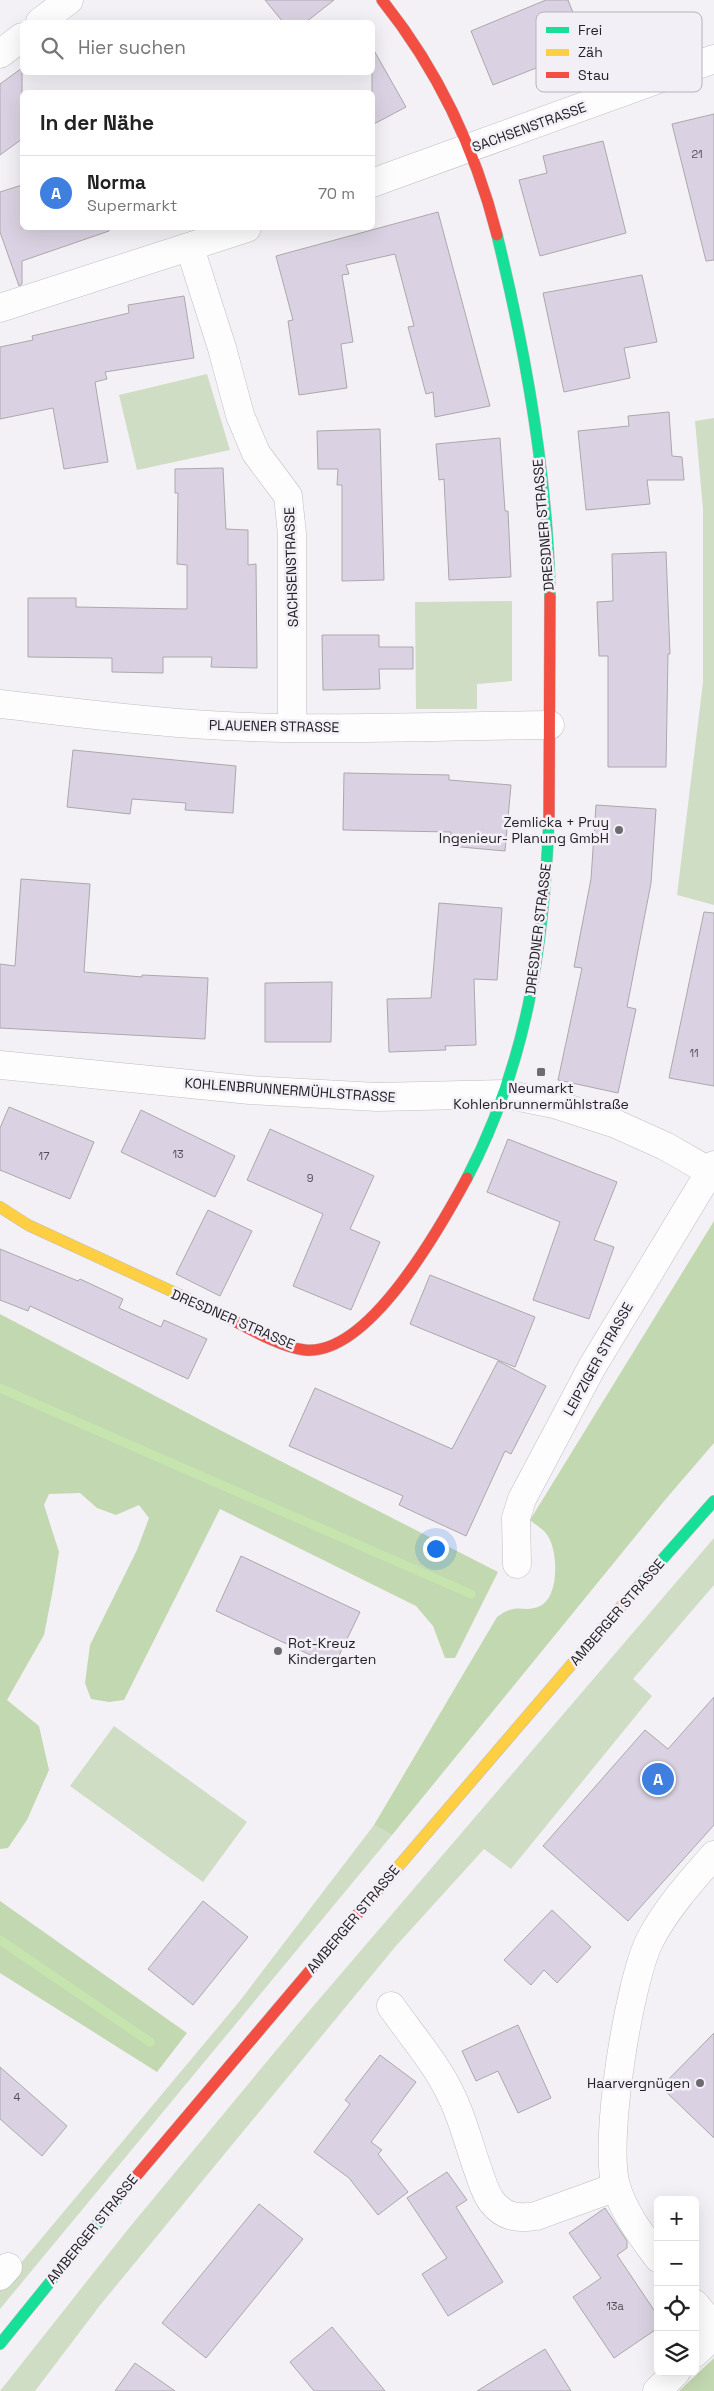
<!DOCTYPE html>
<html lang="de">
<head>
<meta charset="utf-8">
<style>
	body { margin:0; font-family:"Space Grotesk",sans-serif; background:#f2f2f2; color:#222 }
	.controls { position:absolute; right:15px; bottom:15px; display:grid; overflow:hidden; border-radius:8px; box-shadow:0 5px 20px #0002 }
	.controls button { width:45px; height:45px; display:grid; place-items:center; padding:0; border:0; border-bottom:1px solid #e0e0e0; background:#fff; color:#222; font:25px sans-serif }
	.you { position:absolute; left:435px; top:1548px; width:18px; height:18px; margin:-12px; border:4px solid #fff; border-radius:50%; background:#1a73e8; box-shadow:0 0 0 8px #1a73e833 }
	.badge { display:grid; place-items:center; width:32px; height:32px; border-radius:50%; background:#d93025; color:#fff; font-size:16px; font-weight:700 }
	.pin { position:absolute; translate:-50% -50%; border:2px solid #fff; box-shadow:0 1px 5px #0006 }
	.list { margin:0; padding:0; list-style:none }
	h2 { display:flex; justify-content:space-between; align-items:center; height:65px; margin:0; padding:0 20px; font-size:21px }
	h2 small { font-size:16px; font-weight:400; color:#767676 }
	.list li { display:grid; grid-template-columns:32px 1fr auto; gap:15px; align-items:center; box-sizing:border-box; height:75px; padding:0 20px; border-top:1px solid #e0e0e0 }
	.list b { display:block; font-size:19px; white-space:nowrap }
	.list p { margin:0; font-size:16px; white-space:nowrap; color:#767676 }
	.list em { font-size:16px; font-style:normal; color:#767676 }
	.icon { flex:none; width:28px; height:28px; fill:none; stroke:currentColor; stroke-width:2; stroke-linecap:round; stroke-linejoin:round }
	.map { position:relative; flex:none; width:714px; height:2391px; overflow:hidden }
	.search { position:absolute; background:#fff; box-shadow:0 5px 20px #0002; left:20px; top:20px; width:355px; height:55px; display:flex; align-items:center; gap:12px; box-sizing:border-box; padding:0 18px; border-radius:8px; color:#767676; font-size:19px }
	.panel { position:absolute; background:#fff; box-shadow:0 5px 20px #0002; left:20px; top:90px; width:355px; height:140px; border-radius:8px }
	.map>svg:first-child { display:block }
	.green { fill:#ceddc3 }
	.forest { fill:#c2d8b0 }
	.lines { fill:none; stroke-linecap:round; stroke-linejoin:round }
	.stream { stroke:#c6e4ae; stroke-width:9 }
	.building { fill:#dad2e2; stroke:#aaa8ab }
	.street-casing { stroke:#bfbec1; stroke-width:29 }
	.fast-casing { stroke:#bfbec1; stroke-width:12 }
	.slow-casing { stroke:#bfbec1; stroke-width:12 }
	.jam-casing { stroke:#bfbec1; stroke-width:12 }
	.street { stroke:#fdfdfe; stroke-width:28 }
	.fast { stroke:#16e098; stroke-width:11 }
	.slow { stroke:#ffcf43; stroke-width:11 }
	.jam { stroke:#f24e42; stroke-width:11 }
	.poi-dot { fill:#6d6b6f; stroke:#f3eff7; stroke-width:2 }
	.labels { text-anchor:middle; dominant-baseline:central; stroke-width:5; stroke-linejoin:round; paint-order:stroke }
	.number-label { font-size:11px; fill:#524f56 }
	.street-label { font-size:14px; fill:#252327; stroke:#f3eff7 }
	.poi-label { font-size:14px; fill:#252327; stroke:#f3eff7; text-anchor:end }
	.key { fill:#f3eff7; stroke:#b5b2b9; stroke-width:1 }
	.key-label { font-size:14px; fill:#252327 }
</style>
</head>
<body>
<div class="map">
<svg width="714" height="2391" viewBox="0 0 714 2391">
	<rect width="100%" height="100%" fill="#f3f1f5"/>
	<path class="green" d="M 207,374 L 230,450 L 137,470 L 119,395 Z
		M 714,418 L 714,905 L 677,895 L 703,682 L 703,509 L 695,421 Z
		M 512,601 L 512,681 L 477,684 L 477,709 L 416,709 L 415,602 Z
		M 714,1538 L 714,1585 L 633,1679 L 652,1696 L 511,1869 L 484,1849 L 395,1947 L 101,2304 L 35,2391 L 0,2391 L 129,2228 L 298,2024 Z
		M 114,1726 L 247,1822 L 203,1882 L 70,1786 Z
		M 374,1825 L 392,1835 L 0,2309 L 0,2288 L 239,2002 Z"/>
	<path class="forest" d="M 714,1221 L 714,1443 L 665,1500 L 392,1835 L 374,1825 L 497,1617 C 518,1601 523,1614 540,1606 C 559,1597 558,1554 549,1538 C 546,1531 536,1525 530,1520 Z
		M 0,1314 L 216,1428 L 498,1572 L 455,1658 L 445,1658 L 433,1626 L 416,1606 L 220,1509 L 124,1700 L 109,1702 L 91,1699 L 85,1683 L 90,1645 L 137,1550 L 149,1518 L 139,1505 L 116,1515 L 97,1508 L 80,1493 L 49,1494 L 44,1505 L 59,1552 L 53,1589 L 44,1635 L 7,1700 L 39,1726 L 49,1770 L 27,1820 L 8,1848 L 0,1849 Z
		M 0,1901 L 187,2033 L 157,2072 L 0,1973 Z
		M 714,2358 L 714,2391 L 679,2391 Z"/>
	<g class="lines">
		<path class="stream" d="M 0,1388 L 471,1594
			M 0,1940 L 150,2042"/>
	</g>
	<path class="building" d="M 265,0 L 334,0 L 306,22 L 283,22 Z
		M 546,0 L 568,0 L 587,48 L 493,85 L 471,31 Z
		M 372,47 L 406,107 L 372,125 Z
		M 22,68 L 22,139 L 0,155 L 0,84 Z
		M 714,114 L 714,260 L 706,261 L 672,124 Z
		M 603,141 L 626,233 L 540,256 L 519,180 L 547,173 L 543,156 Z
		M 22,185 L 22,228 L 108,228 L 109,231 L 22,261 L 22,284 L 19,286 L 0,232 L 0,192 Z
		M 438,212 L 490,406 L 435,417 L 433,392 L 426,394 L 408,327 L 414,326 L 395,254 L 346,265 L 349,274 L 342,275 L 353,342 L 341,344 L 347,388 L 299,395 L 288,321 L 293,320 L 276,256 Z
		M 642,275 L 657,342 L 624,348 L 630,378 L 564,392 L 543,293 Z
		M 184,296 L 194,358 L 105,372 L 107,379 L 95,382 L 108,462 L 64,469 L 53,408 L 0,419 L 0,347 L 33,340 L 32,336 L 129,313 L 128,305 Z
		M 669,412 L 672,456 L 682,457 L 684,480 L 647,480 L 650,504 L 586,510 L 578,431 L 629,426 L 628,416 Z
		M 380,429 L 384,580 L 342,581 L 342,485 L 337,485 L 338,469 L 318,469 L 317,431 Z
		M 500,438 L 505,511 L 508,511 L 511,577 L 449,580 L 444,479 L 439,480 L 436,444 Z
		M 223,468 L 226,529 L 248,530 L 248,565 L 256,564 L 257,668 L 211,667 L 212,657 L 163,657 L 163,673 L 112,672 L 112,658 L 28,657 L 28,598 L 76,598 L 76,607 L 187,609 L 187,565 L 177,564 L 178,493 L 175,493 L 175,469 Z
		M 666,552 L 670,654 L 668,654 L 666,767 L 608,767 L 608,656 L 599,656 L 597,602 L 613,601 L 612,554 Z
		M 322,635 L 379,635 L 379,647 L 413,647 L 413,669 L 379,669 L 380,689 L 323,690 Z
		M 73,750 L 236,766 L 233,813 L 185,810 L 186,803 L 132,799 L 130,814 L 67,807 Z
		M 344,773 L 449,775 L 449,780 L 511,785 L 505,851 L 450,846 L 451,832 L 343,830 Z
		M 596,805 L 656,809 L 651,883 L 627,1007 L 636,1009 L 618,1093 L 558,1080 L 582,968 L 574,967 L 591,879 Z
		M 21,879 L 90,884 L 84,972 L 142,977 L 142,975 L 208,978 L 205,1039 L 0,1028 L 0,964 L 15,966 Z
		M 439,903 L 502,908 L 497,980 L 474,979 L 476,1045 L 445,1046 L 446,1050 L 389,1052 L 387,999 L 431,998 Z
		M 704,912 L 714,913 L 714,1086 L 669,1078 Z
		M 332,982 L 331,1042 L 265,1042 L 265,983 Z
		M 9,1107 L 94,1142 L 70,1199 L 0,1170 L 0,1128 Z
		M 141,1110 L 235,1156 L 215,1197 L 121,1152 Z
		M 270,1129 L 374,1176 L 350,1229 L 380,1242 L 351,1310 L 293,1286 L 323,1214 L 247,1180 Z
		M 508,1139 L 617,1182 L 594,1240 L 614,1247 L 589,1319 L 533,1300 L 560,1222 L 487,1192 Z
		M 208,1210 L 252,1231 L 220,1296 L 176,1274 Z
		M 0,1249 L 78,1281 L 80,1279 L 123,1299 L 119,1308 L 161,1327 L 164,1320 L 207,1339 L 188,1379 L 30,1306 L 28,1311 L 0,1300 Z
		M 430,1275 L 535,1317 L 515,1367 L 410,1324 Z
		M 498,1361 L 546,1386 L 511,1454 L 505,1451 L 466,1536 L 399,1505 L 403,1496 L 289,1446 L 315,1388 L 452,1449 Z
		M 241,1556 L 360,1612 L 334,1666 L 216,1611 Z
		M 714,1697 L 714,1825 L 628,1921 L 543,1846 L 645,1730 L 668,1749 Z
		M 203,1901 L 248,1937 L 193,2005 L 148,1969 Z
		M 552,1910 L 591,1947 L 557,1983 L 544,1970 L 531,1985 L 504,1960 Z
		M 518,2025 L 551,2098 L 518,2113 L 498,2071 L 476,2081 L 462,2051 Z
		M 714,2033 L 714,2138 L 661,2087 Z
		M 380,2055 L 416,2082 L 371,2142 L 382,2150 L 378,2154 L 408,2192 L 378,2215 L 349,2178 L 314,2152 L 350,2104 L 345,2100 Z
		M 0,2067 L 67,2126 L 42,2156 L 0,2119 Z
		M 447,2172 L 467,2200 L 456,2207 L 503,2282 L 448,2316 L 422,2274 L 447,2258 L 407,2198 Z
		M 259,2204 L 303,2239 L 206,2358 L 162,2323 Z
		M 605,2208 L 627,2241 L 627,2248 L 617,2255 L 658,2316 L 658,2328 L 614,2358 L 573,2297 L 601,2278 L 569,2233 Z
		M 332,2327 L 385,2391 L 314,2391 L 290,2362 Z
		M 545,2349 L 571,2391 L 477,2391 Z
		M 135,2363 L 175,2391 L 115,2391 Z"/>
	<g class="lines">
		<defs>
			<path id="street" d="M 40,22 L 69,0
				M 0,54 L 22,37
				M 372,183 L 714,59
				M 190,248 L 222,348 L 240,415 L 256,453 L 288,496 L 292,534 L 292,727
				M 0,308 L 247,228
				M 0,704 C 69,712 138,721 208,725 C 321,732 436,726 550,725
				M 0,1065 L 250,1090 L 377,1097 L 505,1094 L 554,1104 L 616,1124 L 665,1146 L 714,1174
				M 517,1564 L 516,1518 L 522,1499 L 592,1367 L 714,1165
				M 391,2006 C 411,2035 436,2063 451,2095 C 463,2119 469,2145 478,2170 C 482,2181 485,2193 492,2202 C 504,2217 517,2219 536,2216 L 616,2187
				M 658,2258 C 642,2236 624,2213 616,2186 C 603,2143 629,1981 650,1940 C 666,1909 691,1881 714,1855
				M 0,2276 L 8,2267
				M 695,2304 L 714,2327
				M 695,2353 L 714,2335
				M 657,2391 L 676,2372"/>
			<path id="fast" d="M 497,235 C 526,353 548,475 550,597
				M 467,1178 C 527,1063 544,947 549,818
				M 637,1588 L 714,1501
				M 0,2344 L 127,2187"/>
			<path id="slow" d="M 0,1207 L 28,1225 L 221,1314
				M 361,1910 L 637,1588"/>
			<path id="jam" d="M 382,0 C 438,70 475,148 497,235
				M 549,818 L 550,597
				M 221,1314 C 245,1326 279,1347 305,1350 C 369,1356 441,1226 467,1178
				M 127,2187 L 361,1910"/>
		</defs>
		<use href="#street" class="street-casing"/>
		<use href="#fast" class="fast-casing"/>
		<use href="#slow" class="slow-casing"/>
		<use href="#jam" class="jam-casing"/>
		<use href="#street" class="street"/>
		<use href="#fast" class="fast"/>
		<use href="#slow" class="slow"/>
		<use href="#jam" class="jam"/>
	</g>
	<g class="poi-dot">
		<circle cx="619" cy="830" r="5"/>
		<rect x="536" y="1067" width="10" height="10" rx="2.5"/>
		<circle cx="278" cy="1651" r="5"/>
		<circle cx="700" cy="2083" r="5"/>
	</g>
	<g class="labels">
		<g class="number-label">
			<text x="697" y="154">21</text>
			<text x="694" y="1053">11</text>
			<text x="178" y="1154">13</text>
			<text x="44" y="1156">17</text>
			<text x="310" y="1178">9</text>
			<text x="17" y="2097">4</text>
			<text x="615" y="2306">13a</text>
		</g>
		<g class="street-label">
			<text transform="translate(529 127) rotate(-20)">SACHSENSTRASSE</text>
			<text transform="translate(543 525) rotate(-95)">DRESDNER STRASSE</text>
			<text transform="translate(291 567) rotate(-92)">SACHSENSTRASSE</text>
			<text transform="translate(274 726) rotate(1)">PLAUENER STRASSE</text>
			<text transform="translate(538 929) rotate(-83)">DRESDNER STRASSE</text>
			<text transform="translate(290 1090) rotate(4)">KOHLENBRUNNERMÜHLSTRASSE</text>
			<text transform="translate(233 1319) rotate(23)">DRESDNER STRASSE</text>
			<text transform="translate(598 1359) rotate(-61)">LEIPZIGER STRASSE</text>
			<text transform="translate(617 1612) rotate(-49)">AMBERGER STRASSE</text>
			<text transform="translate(353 1919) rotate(-50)">AMBERGER STRASSE</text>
			<text transform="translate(92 2229) rotate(-51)">AMBERGER STRASSE</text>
		</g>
		<g class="poi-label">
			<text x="609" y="822">Zemlicka + Pruy<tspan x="609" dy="16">Ingenieur- Planung GmbH</tspan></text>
			<text x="541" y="1088" text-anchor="middle">Neumarkt<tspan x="541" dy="16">Kohlenbrunnermühlstraße</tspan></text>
			<text x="288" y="1643" text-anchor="start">Rot-Kreuz<tspan x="288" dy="16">Kindergarten</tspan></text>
			<text x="690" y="2083">Haarvergnügen</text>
		</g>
	</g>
	<rect x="536" y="12" width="166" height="80" rx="8" class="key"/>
	<rect x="546" y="27" width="23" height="6" fill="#16e098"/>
	<rect x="546" y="49" width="23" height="7" fill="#ffcf43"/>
	<rect x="546" y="72" width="23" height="6" fill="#f24e42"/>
	<g class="key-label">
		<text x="578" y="35">Frei</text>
		<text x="578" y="57">Zäh</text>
		<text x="578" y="80">Stau</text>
	</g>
</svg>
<div class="controls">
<button>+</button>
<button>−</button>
<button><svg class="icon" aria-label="locate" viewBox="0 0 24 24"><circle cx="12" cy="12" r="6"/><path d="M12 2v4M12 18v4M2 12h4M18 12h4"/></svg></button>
<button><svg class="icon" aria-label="layers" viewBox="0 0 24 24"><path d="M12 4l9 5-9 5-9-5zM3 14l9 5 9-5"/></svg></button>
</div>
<div class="you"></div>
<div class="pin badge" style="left:658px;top:1779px;background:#3f7fe0">A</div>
<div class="search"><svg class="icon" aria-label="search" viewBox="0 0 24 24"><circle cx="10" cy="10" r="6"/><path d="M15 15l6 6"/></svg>Hier suchen</div>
<section class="panel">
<h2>In der Nähe<small></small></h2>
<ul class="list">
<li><span class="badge" style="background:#3f7fe0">A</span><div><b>Norma</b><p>Supermarkt</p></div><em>70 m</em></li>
</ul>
</section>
</div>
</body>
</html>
